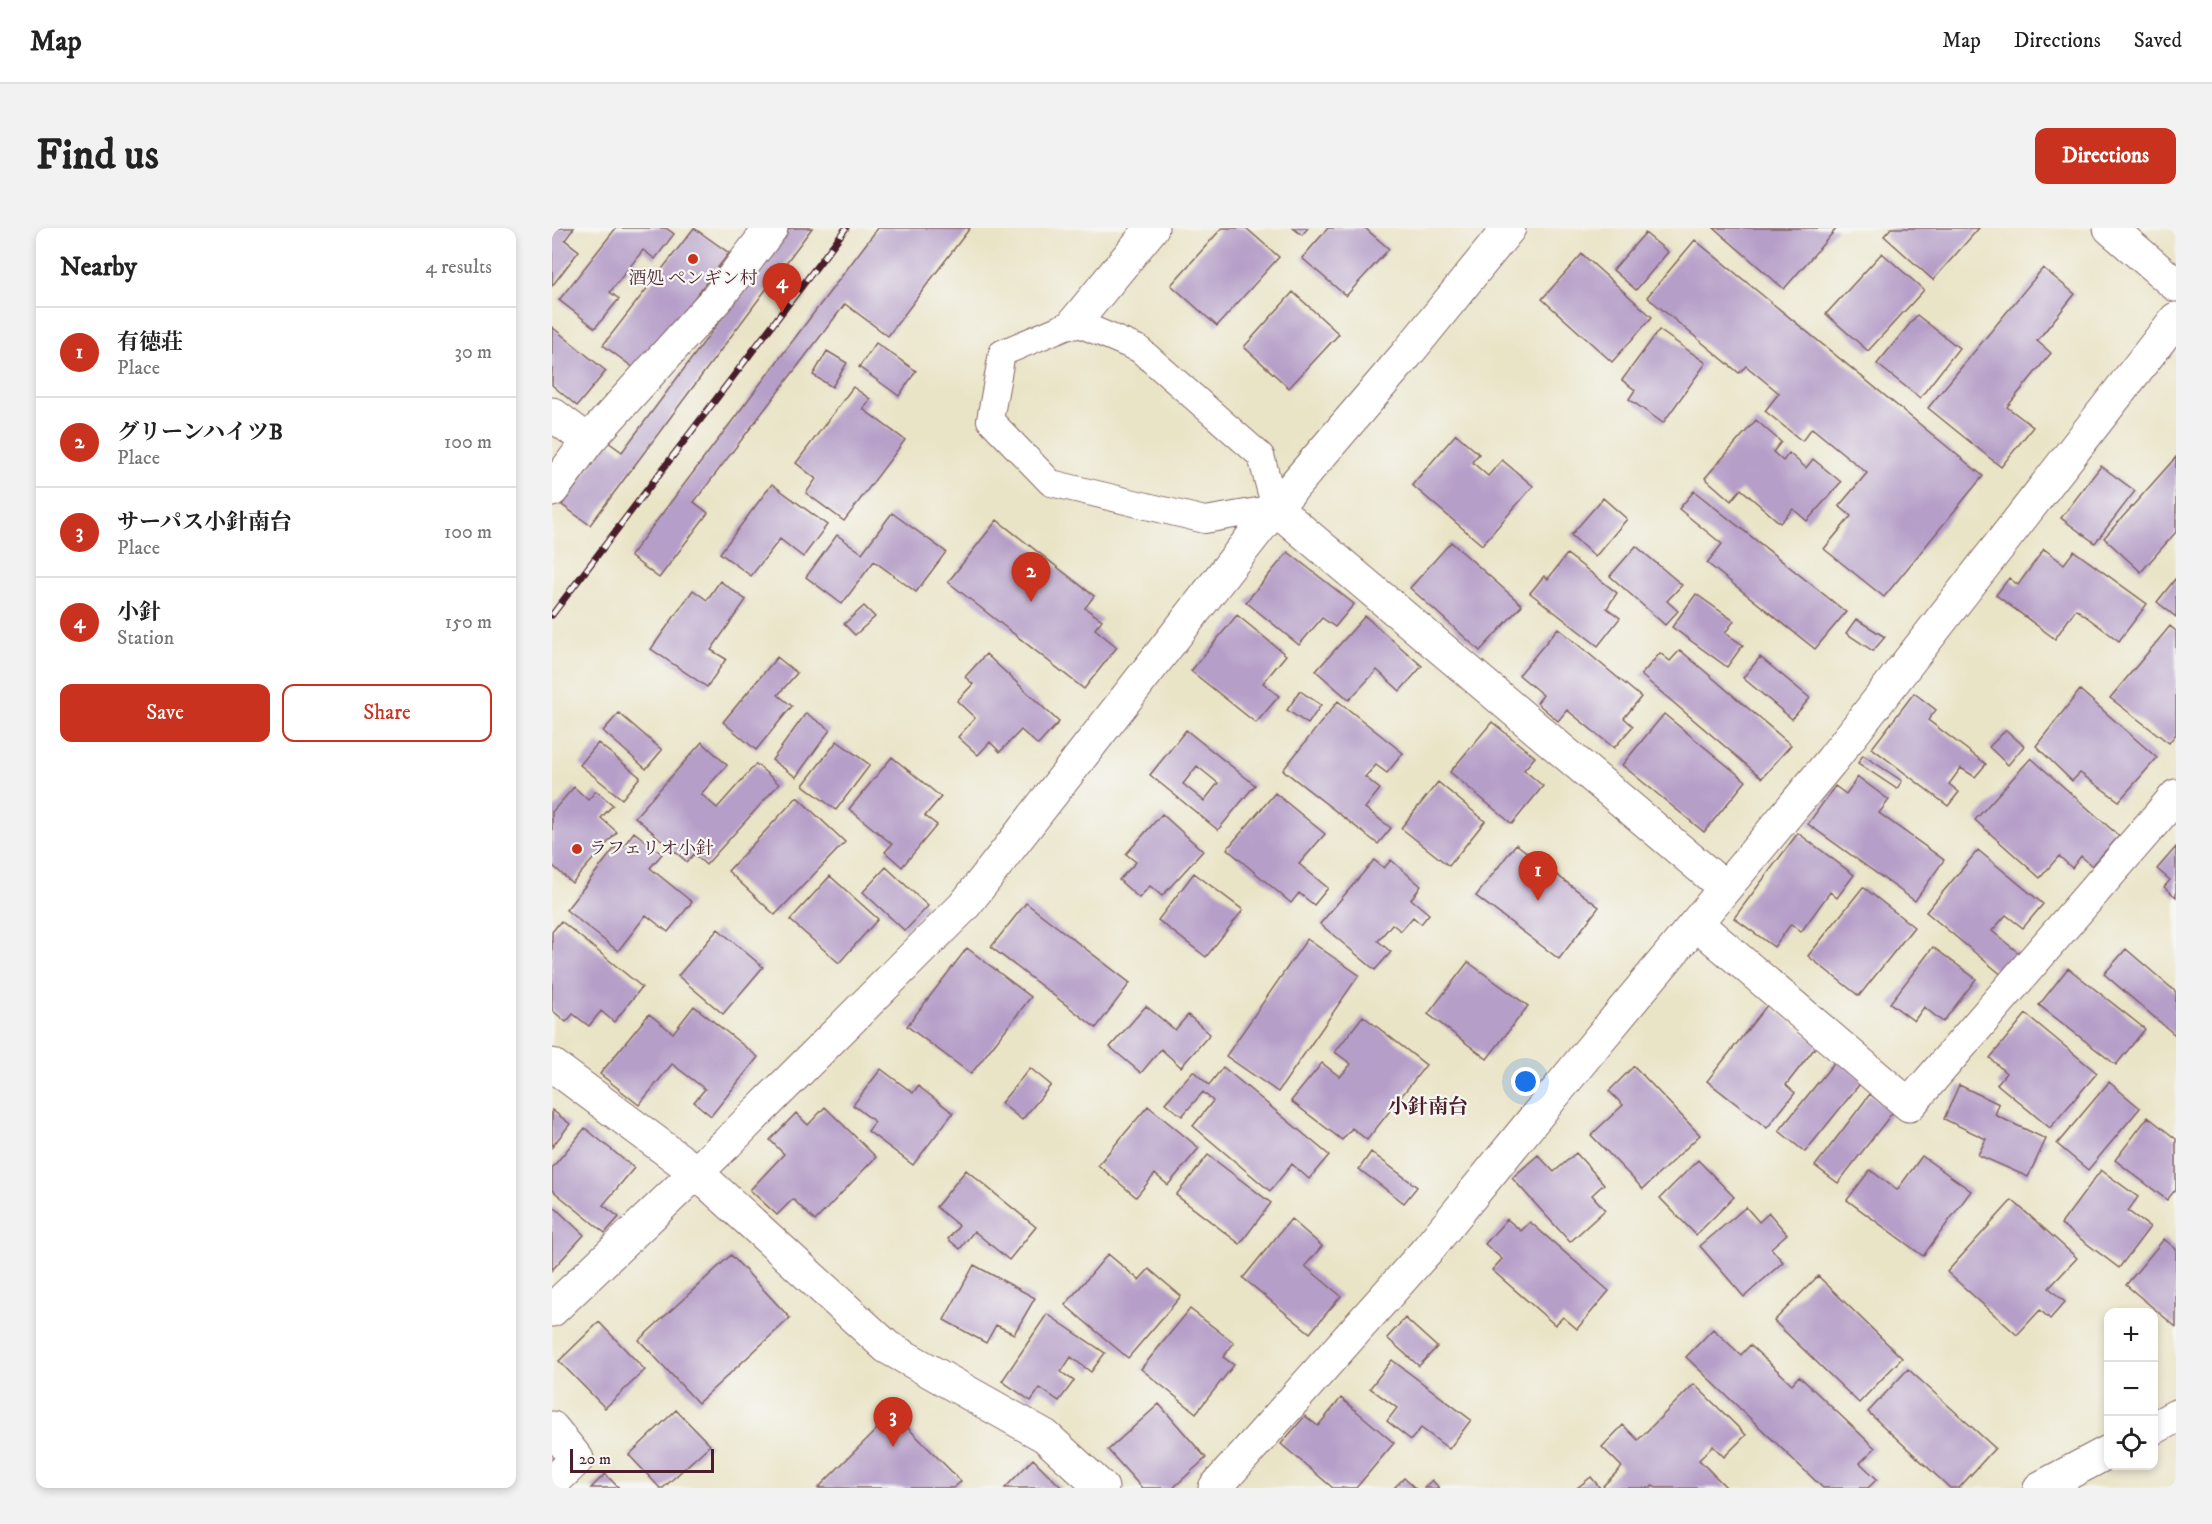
<!DOCTYPE html>
<html lang="en">
<head>
<meta charset="utf-8">
<style>
	body { margin:0; font-family:"IM FELL DW Pica","Noto Serif JP",serif; background:#f2f2f2; color:#222 }
	.controls { position:absolute; right:18px; bottom:18px; display:grid; overflow:hidden; border-radius:12px; box-shadow:0 3px 9px #0003 }
	.controls button { width:54px; height:54px; display:grid; place-items:center; padding:0; border:0; border-bottom:2px solid #e0e0e0; background:#fff; color:#222; font:30px sans-serif }
	.scale { position:absolute; left:18px; bottom:15px; width:144px; box-sizing:border-box; padding-left:6px; border:3px solid #4a1f2b; border-top:0; font-size:16px; line-height:21px; white-space:nowrap; color:#4a1f2b; -webkit-text-stroke:4px #f6f6f2; paint-order:stroke }
	.you { position:absolute; left:974px; top:854px; width:21px; height:21px; margin:-15px; border:4px solid #fff; border-radius:50%; background:#1a73e8; box-shadow:0 0 0 9px #1a73e833 }
	.badge { display:grid; place-items:center; width:39px; height:39px; border-radius:50%; background:#c8321e; color:#fff; font-size:20px; font-weight:700 }
	.pin { position:absolute; translate:-50% -50px; filter:drop-shadow(0 2px 3px #0008) }
	.pin::after { content:''; position:absolute; top:32px; width:21px; height:18px; background:inherit; clip-path:polygon(0 0,100% 0,50% 100%) }
	.list { margin:0; padding:0; list-style:none }
	h2 { display:flex; justify-content:space-between; align-items:center; height:78px; margin:0; padding:0 24px; font-size:26px }
	h2 small { font-size:20px; font-weight:400; color:#767676 }
	.list li { display:grid; grid-template-columns:39px 1fr auto; gap:18px; align-items:center; box-sizing:border-box; height:90px; padding:0 24px; border-top:2px solid #e0e0e0 }
	.list b { display:block; font-size:22px; white-space:nowrap }
	.list p { margin:0; font-size:20px; white-space:nowrap; color:#767676 }
	.list em { font-size:20px; font-style:normal; color:#767676 }
	.actions { display:flex; gap:12px; padding:18px 24px }
	.actions a { flex:1; padding:14px 0; border:2px solid #c8321e; border-radius:12px; text-align:center; font-size:21px; color:#c8321e }
	.actions .main { background:#c8321e; color:#fff }
	.icon { flex:none; width:33px; height:33px; fill:none; stroke:currentColor; stroke-width:2; stroke-linecap:round; stroke-linejoin:round }
	.map { position:relative; flex:none; width:1624px; height:1260px; overflow:hidden; border-radius:12px }
	header { display:flex; align-items:center; gap:36px; box-sizing:border-box; height:84px; padding:0 30px; background:#fff; border-bottom:2px solid #e0e0e0 }
	header strong { font-size:28px }
	nav { display:flex; gap:33px; margin-inline-start:auto; font-size:21px }
	.intro { display:flex; align-items:center; justify-content:space-between; box-sizing:border-box; height:144px; padding:0 36px }
	h1 { margin:0; font-size:42px }
	.button { padding:15px 27px; border-radius:12px; background:#c8321e; color:#fff; font-size:21px; font-weight:700 }
	main { display:flex; gap:36px; padding:0 36px }
	aside { flex:1; background:#fff; border-radius:12px; box-shadow:0 3px 9px #0003 }
	.map>svg:first-child { display:block }
	.building { fill:#b59ec8; fill-rule:evenodd }
	.lines { fill:none; stroke-linecap:round; stroke-linejoin:round }
	.service-casing { stroke:#826462; stroke-width:28 }
	.minor-casing { stroke:#826462; stroke-width:35 }
	.tertiary-casing { stroke:#826462; stroke-width:35 }
	.primary-casing { stroke:#826462; stroke-width:35 }
	.service { stroke:#fff; stroke-width:26 }
	.minor { stroke:#fff; stroke-width:33 }
	.tertiary { stroke:#fff; stroke-width:33 }
	.primary { stroke:#fff; stroke-width:33 }
	.rail-casing { stroke:#4a1f2b; stroke-width:7 }
	.rail { stroke:#f6f6f2; stroke-width:4.5; stroke-dasharray:14; stroke-linecap:butt }
	.poi-dot { fill:#c8321e; stroke:#f6f6f2; stroke-width:2 }
	.labels { text-anchor:middle; dominant-baseline:central; stroke-width:4.5; stroke-linejoin:round; paint-order:stroke }
	.poi-label { font-size:18px; fill:#4a1f2b; stroke:#f6f6f2 }
	.neighbourhood-label { font-size:20px; font-weight:bold; fill:#4a1f2b; stroke:#f6f6f2 }
</style>
</head>
<body>
<header>
<strong>Map</strong>
<nav><a>Map</a><a>Directions</a><a>Saved</a></nav>
</header>
<div class="intro"><h1>Find us</h1><a class="button">Directions</a></div>
<main>
<aside>
<h2>Nearby<small>4 results</small></h2>
<ul class="list">
<li><span class="badge">1</span><div><b>有徳荘</b><p>Place</p></div><em>30 m</em></li>
<li><span class="badge">2</span><div><b>グリーンハイツB</b><p>Place</p></div><em>100 m</em></li>
<li><span class="badge">3</span><div><b>サーパス小針南台</b><p>Place</p></div><em>100 m</em></li>
<li><span class="badge">4</span><div><b>小針</b><p>Station</p></div><em>150 m</em></li>
</ul>
<div class="actions"><a class="main">Save</a><a>Share</a></div>
</aside>
<div class="map">
<svg width="1624" height="1260" viewBox="0 0 1624 1260">
	<rect width="100%" height="100%" fill="#f6f6f2"/>
	<filter id="ink" filterUnits="userSpaceOnUse"><feTurbulence type="fractalNoise" baseFrequency=".0167" numOctaves="2"/><feDisplacementMap in="SourceGraphic" scale="12" xChannelSelector="R" yChannelSelector="G"/><feConvolveMatrix kernelMatrix="1 2 1 2 8 2 1 2 1" color-interpolation-filters="sRGB"/></filter>
	<filter id="wash" filterUnits="userSpaceOnUse"><feTurbulence type="fractalNoise" baseFrequency=".008" numOctaves="4" result="noise"/><feDisplacementMap in="SourceGraphic" scale="24" xChannelSelector="R" yChannelSelector="G"/><feGaussianBlur stdDeviation="1.35" result="paint"/><feColorMatrix in="noise" values="0 0 0 0 0 0 0 0 0 0 0 0 0 0 0 0 0 1.4 0 .05"/><feComposite in="paint" operator="in"/></filter>
	<g filter="url(#wash)">
		<rect width="100%" height="100%" fill="#eae4c7"/>
		<g id="blocks">
			<path class="building" d="M 0,0 L 22,0 L 13,12 L 27,23 L 0,58 Z
				M 64,0 L 114,0 L 122,6 L 103,31 L 91,22 L 58,64 L 67,71 L 43,100 L 7,72 Z
				M 142,0 L 177,25 L 86,143 L 51,117 Z
				M 237,0 L 260,0 L 38,297 L 10,277 L 56,214 L 70,224 Z
				M 326,0 L 418,0 L 336,108 L 293,76 L 142,274 L 156,285 L 107,350 L 78,328 Z
				M 670,0 L 694,0 L 727,29 L 665,98 L 619,57 Z
				M 741,0 L 756,0 L 750,7 Z
				M 776,0 L 813,0 L 837,21 L 794,68 L 750,30 Z
				M 1162,0 L 1285,0 L 1232,61 Z
				M 1339,0 L 1427,0 L 1381,52 L 1332,8 Z
				M 1093,5 L 1116,24 L 1084,62 L 1061,42 Z
				M 1143,12 L 1431,248 L 1332,369 L 1272,321 L 1299,288 L 1287,278 L 1315,245 L 1260,200 L 1250,213 L 1213,183 L 1227,165 L 1194,138 L 1187,145 L 1095,69 Z
				M 1330,25 L 1372,62 L 1316,123 L 1274,86 Z
				M 1030,26 L 1100,89 L 1060,134 L 990,71 Z
				M 1491,40 L 1523,66 L 1485,113 L 1499,125 L 1455,179 L 1481,199 L 1449,239 L 1376,180 Z
				M 741,64 L 787,106 L 737,160 L 692,119 Z
				M 1365,87 L 1407,120 L 1368,170 L 1325,136 Z
				M 0,99 L 54,143 L 25,178 L 0,157 Z
				M 1107,102 L 1154,135 L 1111,195 L 1077,171 L 1083,162 L 1070,152 Z
				M 324,115 L 364,143 L 347,168 L 307,139 Z
				M 275,123 L 295,135 L 280,159 L 261,147 Z
				M 301,159 L 318,171 L 311,181 L 353,212 L 292,293 L 254,265 L 264,251 L 244,235 Z
				M 1204,192 L 1229,214 L 1221,224 L 1231,233 L 1237,225 L 1254,240 L 1261,231 L 1289,254 L 1255,293 L 1241,281 L 1228,295 L 1189,261 L 1179,273 L 1153,250 Z
				M 904,206 L 927,226 L 920,234 L 936,248 L 950,232 L 981,258 L 930,317 L 860,257 Z
				M 1624,229 L 1624,304 L 1589,344 L 1552,310 Z
				M 1549,238 L 1583,263 L 1543,315 L 1509,290 Z
				M 220,256 L 275,297 L 251,329 L 228,311 L 199,348 L 168,325 Z
				M 1142,263 L 1294,384 L 1263,421 L 1155,335 L 1170,316 L 1127,281 Z
				M 1051,270 L 1075,291 L 1043,329 L 1019,307 Z
				M 340,285 L 394,324 L 364,364 L 322,333 L 290,376 L 254,349 L 285,307 L 310,325 Z
				M 445,292 L 542,368 L 533,380 L 550,392 L 543,401 L 565,419 L 532,461 L 396,354 Z
				M 899,314 L 970,377 L 928,423 L 858,360 Z
				M 1084,318 L 1130,357 L 1115,373 L 1126,383 L 1113,397 L 1058,348 Z
				M 1492,321 L 1512,336 L 1522,323 L 1595,376 L 1567,413 L 1524,381 L 1503,411 L 1444,367 L 1457,350 L 1466,357 Z
				M 736,324 L 802,376 L 783,399 L 770,390 L 747,417 L 694,374 Z
				M 1015,326 L 1065,365 L 1055,380 L 1068,390 L 1046,418 L 978,365 L 992,348 L 996,351 Z
				M 1624,350 L 1624,389 L 1605,374 Z
				M 168,353 L 194,372 L 159,422 L 174,431 L 155,459 L 99,421 L 141,362 L 155,372 Z
				M 1144,366 L 1182,393 L 1173,405 L 1191,417 L 1175,439 L 1120,399 Z
				M 312,378 L 323,389 L 303,407 L 292,396 Z
				M 685,387 L 734,427 L 711,455 L 727,468 L 704,495 L 639,443 Z
				M 813,388 L 870,438 L 848,463 L 825,442 L 797,472 L 764,443 Z
				M 1304,391 L 1333,409 L 1321,423 L 1294,405 Z
				M 1618,398 L 1624,403 L 1624,506 L 1617,515 L 1558,470 Z
				M 1006,400 L 1089,469 L 1072,490 L 1081,498 L 1062,520 L 1015,482 L 1006,493 L 985,475 L 991,467 L 967,447 Z
				M 1128,422 L 1239,517 L 1210,550 L 1089,447 L 1108,425 L 1118,433 Z
				M 434,426 L 507,494 L 486,517 L 469,502 L 448,524 L 438,514 L 426,527 L 406,509 L 423,490 L 405,473 L 421,456 L 413,449 Z
				M 225,429 L 245,445 L 226,467 L 240,478 L 204,522 L 171,494 Z
				M 1208,429 L 1258,470 L 1240,491 L 1191,450 Z
				M 1528,462 L 1605,530 L 1567,573 L 1528,545 L 1520,553 L 1484,518 Z
				M 748,463 L 769,477 L 756,496 L 735,482 Z
				M 1362,465 L 1384,482 L 1376,492 L 1434,536 L 1423,549 L 1409,540 L 1397,556 L 1407,564 L 1396,578 L 1320,520 Z
				M 786,473 L 851,525 L 835,545 L 824,537 L 813,549 L 828,561 L 813,580 L 839,600 L 826,616 L 731,542 Z
				M 67,485 L 110,522 L 94,541 L 51,503 Z
				M 254,485 L 278,502 L 244,549 L 220,532 Z
				M 1112,486 L 1194,553 L 1152,604 L 1070,537 Z
				M 940,494 L 983,529 L 972,542 L 991,558 L 960,596 L 898,544 Z
				M 634,502 L 703,557 L 666,602 L 598,547 ZM 645,538 L 666,555 L 652,573 L 631,556 Z
				M 1454,502 L 1472,518 L 1456,537 L 1437,519 Z
				M 285,513 L 318,537 L 284,582 L 251,557 Z
				M 150,514 L 175,537 L 149,566 L 165,580 L 204,536 L 227,556 L 154,637 L 142,626 L 135,634 L 83,589 Z
				M 46,515 L 88,549 L 70,571 L 28,537 Z
				M 1311,527 L 1350,553 L 1345,561 L 1306,535 Z
				M 340,529 L 389,569 L 373,588 L 385,597 L 350,639 L 333,624 L 340,616 L 297,581 Z
				M 1479,530 L 1567,608 L 1540,638 L 1529,628 L 1520,640 L 1507,628 L 1488,650 L 1423,592 Z
				M 1306,549 L 1337,572 L 1327,585 L 1392,632 L 1363,673 L 1256,596 L 1283,558 L 1294,566 Z
				M 886,554 L 933,593 L 897,638 L 849,600 Z
				M 22,559 L 36,572 L 44,563 L 61,577 L 49,590 L 65,604 L 20,655 L 0,637 L 0,584 Z
				M 723,565 L 773,606 L 747,636 L 776,660 L 762,677 L 747,665 L 739,675 L 675,621 Z
				M 245,569 L 293,614 L 223,687 L 176,643 Z
				M 610,586 L 651,623 L 610,668 L 598,658 L 587,670 L 567,652 L 584,634 L 574,626 Z
				M 82,604 L 110,626 L 98,640 L 140,674 L 116,704 L 94,687 L 66,723 L 14,682 L 66,616 L 70,620 Z
				M 1246,605 L 1302,647 L 1285,670 L 1278,664 L 1249,704 L 1239,696 L 1222,719 L 1182,690 Z
				M 964,616 L 1047,679 L 1007,731 L 924,668 Z
				M 1624,619 L 1624,669 L 1612,659 L 1618,652 L 1605,641 Z
				M 1426,622 L 1491,676 L 1471,700 L 1454,687 L 1440,703 L 1469,727 L 1451,748 L 1374,684 Z
				M 822,632 L 832,640 L 839,632 L 869,658 L 859,671 L 877,686 L 869,696 L 861,689 L 849,703 L 840,696 L 826,713 L 839,724 L 823,742 L 768,696 Z
				M 334,639 L 376,678 L 353,703 L 311,664 Z
				M 642,645 L 691,682 L 654,729 L 606,692 Z
				M 278,648 L 326,691 L 287,735 L 238,692 Z
				M 1311,659 L 1362,699 L 1307,768 L 1256,728 Z
				M 474,675 L 578,755 L 544,800 L 439,719 Z
				M 9,693 L 90,759 L 62,794 L 49,783 L 37,798 L 21,786 L 14,794 L 0,782 L 0,704 Z
				M 166,701 L 211,739 L 171,786 L 126,748 Z
				M 755,711 L 807,747 L 726,864 L 674,828 Z
				M 1381,719 L 1424,751 L 1391,794 L 1372,779 L 1362,793 L 1338,775 Z
				M 415,720 L 479,769 L 419,846 L 355,798 Z
				M 1574,721 L 1624,764 L 1623,807 L 1552,746 Z
				M 916,734 L 976,778 L 935,831 L 876,786 Z
				M 1516,740 L 1593,801 L 1564,837 L 1487,777 Z
				M 1216,776 L 1266,816 L 1234,857 L 1243,865 L 1215,900 L 1155,853 Z
				M 142,778 L 206,829 L 159,888 L 142,874 L 153,861 L 120,836 L 87,877 L 48,846 L 97,786 L 121,805 Z
				M 594,778 L 623,802 L 636,787 L 658,806 L 629,839 L 609,821 L 589,845 L 558,819 Z
				M 1474,786 L 1545,845 L 1498,900 L 1445,856 L 1454,845 L 1438,830 Z
				M 811,788 L 874,837 L 815,912 L 800,900 L 790,912 L 739,873 L 770,835 L 788,849 L 799,836 L 783,824 Z
				M 1285,831 L 1311,852 L 1253,924 L 1227,903 Z
				M 1082,838 L 1148,907 L 1091,961 L 1039,907 L 1071,877 L 1057,863 Z
				M 671,839 L 777,927 L 757,951 L 740,936 L 718,963 L 641,898 L 661,873 L 651,864 L 630,888 L 613,875 L 641,843 L 657,857 Z
				M 478,840 L 499,857 L 470,892 L 449,875 Z
				M 329,841 L 361,865 L 366,858 L 401,885 L 361,937 L 316,903 L 323,894 L 301,877 Z
				M 1557,854 L 1588,880 L 1536,942 L 1505,916 Z
				M 1407,857 L 1447,876 L 1443,887 L 1494,911 L 1476,949 L 1426,927 L 1434,911 L 1392,891 Z
				M 1318,866 L 1341,884 L 1286,955 L 1263,938 Z
				M 596,878 L 647,920 L 616,957 L 603,946 L 584,969 L 546,937 Z
				M 273,879 L 324,929 L 263,993 L 241,971 L 225,987 L 198,962 L 232,926 L 218,912 L 244,885 L 256,897 Z
				M 0,882 L 18,896 L 0,919 Z
				M 1596,889 L 1624,911 L 1624,961 L 1615,972 L 1563,932 Z
				M 33,900 L 82,940 L 51,977 L 67,989 L 53,1005 L 0,962 L 0,940 Z
				M 819,924 L 865,959 L 852,975 L 807,941 Z
				M 1024,925 L 1052,956 L 1040,967 L 1053,982 L 1018,1014 L 960,950 L 986,927 L 1002,944 Z
				M 656,927 L 719,975 L 688,1016 L 624,967 Z
				M 1370,928 L 1419,963 L 1371,1028 L 1295,972 L 1318,942 L 1345,962 Z
				M 1146,932 L 1182,969 L 1144,1007 L 1108,970 Z
				M 414,942 L 484,999 L 457,1032 L 422,1003 L 408,1021 L 396,1011 L 407,998 L 384,979 Z
				M 1549,942 L 1586,969 L 1576,983 L 1598,999 L 1567,1040 L 1509,996 Z
				M 1460,972 L 1525,1030 L 1497,1060 L 1513,1074 L 1498,1091 L 1488,1082 L 1465,1107 L 1395,1044 Z
				M 0,977 L 32,1007 L 0,1042 Z
				M 1194,979 L 1207,994 L 1217,985 L 1235,1006 L 1219,1020 L 1231,1034 L 1192,1069 L 1148,1018 Z
				M 739,991 L 770,1018 L 753,1038 L 789,1068 L 758,1105 L 691,1050 Z
				M 955,991 L 969,1003 L 978,994 L 1057,1063 L 1025,1101 L 1011,1089 L 1003,1097 L 940,1042 L 950,1031 L 933,1016 Z
				M 1612,1011 L 1624,1021 L 1624,1099 L 1574,1057 Z
				M 556,1026 L 587,1052 L 597,1041 L 629,1068 L 576,1130 L 513,1077 Z
				M 179,1027 L 238,1090 L 146,1175 L 87,1112 Z
				M 422,1037 L 483,1070 L 462,1106 L 444,1097 L 434,1115 L 392,1092 Z
				M 1266,1048 L 1350,1130 L 1307,1175 L 1222,1093 Z
				M 638,1081 L 682,1115 L 671,1129 L 682,1137 L 644,1185 L 589,1141 Z
				M 495,1086 L 553,1125 L 539,1144 L 519,1129 L 509,1144 L 522,1153 L 507,1173 L 488,1160 L 479,1173 L 450,1153 Z
				M 853,1090 L 885,1119 L 867,1138 L 835,1110 Z
				M 47,1094 L 93,1142 L 53,1180 L 7,1133 Z
				M 1161,1101 L 1189,1127 L 1198,1117 L 1240,1156 L 1247,1148 L 1323,1220 L 1308,1235 L 1325,1251 L 1316,1260 L 1271,1260 L 1134,1129 Z
				M 840,1132 L 919,1192 L 897,1221 L 869,1200 L 859,1212 L 835,1193 L 845,1180 L 818,1160 Z
				M 1356,1141 L 1443,1220 L 1407,1260 L 1398,1260 L 1316,1184 Z
				M 1142,1156 L 1194,1207 L 1172,1229 L 1161,1218 L 1147,1232 L 1175,1260 L 1104,1260 L 1101,1257 L 1099,1260 L 1054,1260 L 1051,1258 L 1070,1239 L 1050,1219 L 1071,1197 L 1086,1212 Z
				M 789,1170 L 842,1215 L 804,1260 L 781,1260 L 729,1216 L 753,1188 L 766,1198 Z
				M 607,1176 L 654,1230 L 621,1260 L 590,1260 L 556,1222 Z
				M 124,1182 L 158,1217 L 111,1260 L 108,1260 L 77,1227 Z
				M 341,1185 L 409,1253 L 402,1260 L 266,1260 Z
				M 481,1231 L 510,1260 L 453,1260 Z
				M 53,1246 L 67,1260 L 39,1260 Z
				M 1039,1249 L 1048,1260 L 1025,1260 Z
				M 852,1250 L 863,1260 L 842,1260 Z
				M 880,1252 L 887,1260 L 872,1260 Z"/>
		</g>
	</g>
	<g filter="url(#ink)">
		<use href="#blocks" fill-opacity="0" stroke="#826462" stroke-width="1.5"/>
		<g class="lines">
			<defs>
				<path id="service" d="M 523,94 L 587,121 L 709,228 L 723,280 L 653,292 L 499,255 L 438,192 L 450,125 Z"/>
				<path id="minor" d="M 523,94 L 600,0
					M 0,186 L 36,213
					M 0,262 L 36,213 L 167,68 L 219,0
					M 723,280 L 1173,660
					M 1144,695 L 1357,877 L 1624,568
					M 0,837 L 144,944 L 335,1119 L 493,1208 L 550,1260
					M 0,1082 L 175,915 L 412,678 L 723,280 L 854,127 L 957,0
					M 0,1200 L 25,1231 L 0,1255
					M 663,1260 L 876,1021 L 1044,815 L 1280,532 L 1624,91"/>
				<path id="tertiary" d="M 1558,0 L 1624,57"/>
				<path id="primary" d="M 1602,1200 L 1624,1188
					M 1488,1260 L 1556,1224"/>
			</defs>
			<use href="#service" class="service-casing"/>
			<use href="#minor" class="minor-casing"/>
			<use href="#tertiary" class="tertiary-casing"/>
			<use href="#primary" class="primary-casing"/>
			<use href="#service" class="service"/>
			<use href="#minor" class="minor"/>
			<use href="#tertiary" class="tertiary"/>
			<use href="#primary" class="primary"/>
			<defs>
				<path id="rail" d="M 0,387 L 294,0"/>
			</defs>
			<use href="#rail" class="rail-casing"/>
			<use href="#rail" class="rail"/>
		</g>
	</g>
	<g class="poi-dot">
		<circle cx="141" cy="31" r="6"/>
		<circle cx="25" cy="621" r="6"/>
	</g>
	<g class="labels">
		<g class="poi-label">
			<text x="141" y="51">酒処 ペンギン村</text>
			<text x="37" y="621" text-anchor="start">ラフェリオ小針</text>
		</g>
		<g class="neighbourhood-label">
			<text x="876" y="879">小針南台</text>
		</g>
	</g>
</svg>
<div class="controls">
<button>+</button>
<button>−</button>
<button><svg class="icon" aria-label="locate" viewBox="0 0 24 24"><circle cx="12" cy="12" r="6"/><path d="M12 2v4M12 18v4M2 12h4M18 12h4"/></svg></button>
</div>
<div class="scale">20 m</div>
<div class="you"></div>
<div class="pin badge" style="left:986px;top:673px">1</div>
<div class="pin badge" style="left:479px;top:374px">2</div>
<div class="pin badge" style="left:341px;top:1219px">3</div>
<div class="pin badge" style="left:230px;top:85px">4</div>
</div>
</main>
</body>
</html>
